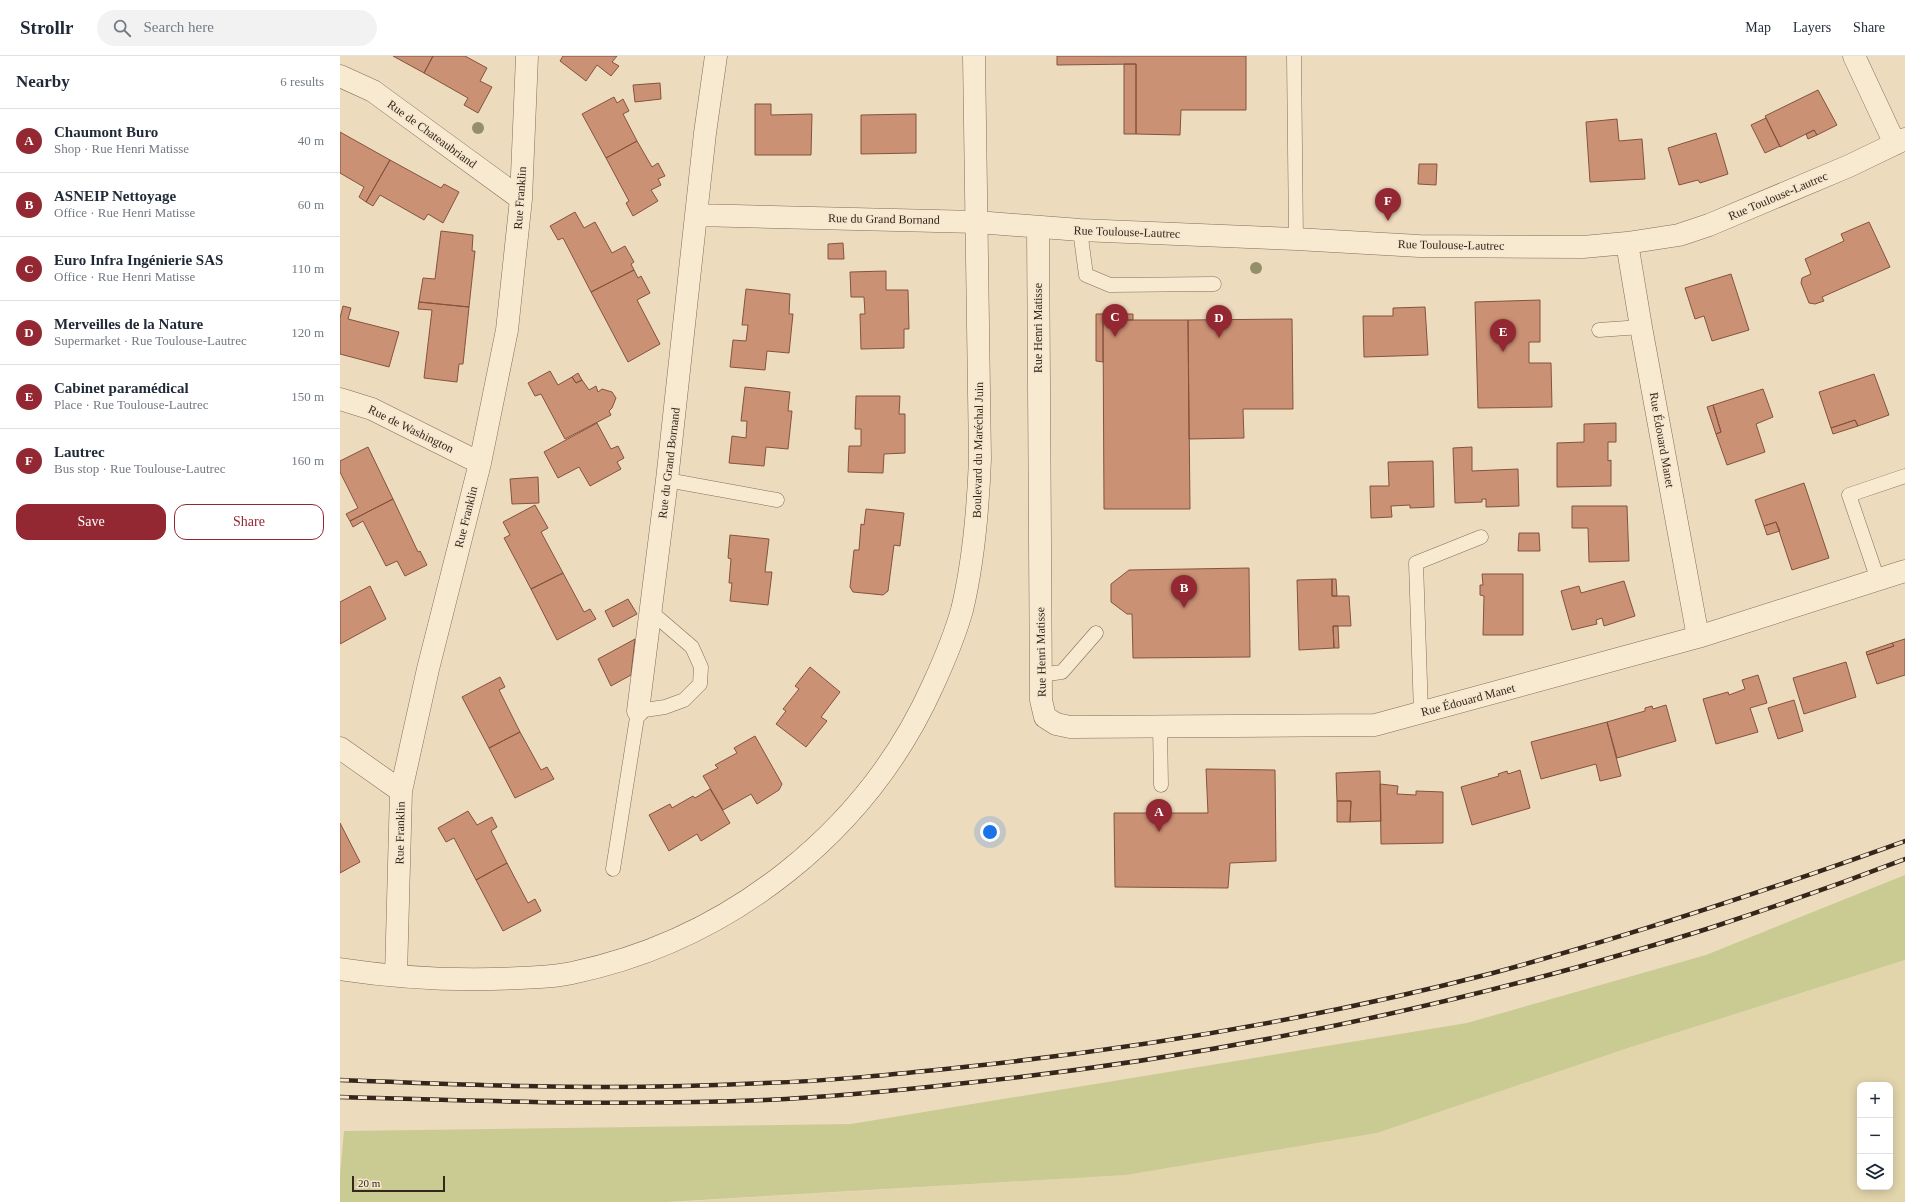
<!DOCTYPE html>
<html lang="en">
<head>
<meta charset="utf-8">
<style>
	body { margin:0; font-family:"Times New Roman",serif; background:#f2f2f3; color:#1f2937 }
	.controls { position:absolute; right:12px; bottom:12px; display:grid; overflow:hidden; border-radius:8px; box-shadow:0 2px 10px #0003 }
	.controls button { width:36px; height:36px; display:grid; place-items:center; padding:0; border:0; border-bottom:1px solid #e0e1e3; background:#fff; color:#1f2937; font:20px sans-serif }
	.scale { position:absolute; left:12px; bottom:10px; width:93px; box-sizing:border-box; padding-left:4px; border:2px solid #35261c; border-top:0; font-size:11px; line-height:14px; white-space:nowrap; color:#35261c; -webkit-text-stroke:3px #f5e6ce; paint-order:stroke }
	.you { position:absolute; left:650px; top:776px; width:14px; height:14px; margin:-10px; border:3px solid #fff; border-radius:50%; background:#1a73e8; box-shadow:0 0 0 6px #1a73e833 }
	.badge { display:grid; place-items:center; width:26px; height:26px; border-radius:50%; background:#932832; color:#fff; font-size:13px; font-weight:700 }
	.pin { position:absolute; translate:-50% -33px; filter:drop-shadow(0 1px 2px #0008) }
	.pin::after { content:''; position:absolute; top:21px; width:14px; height:12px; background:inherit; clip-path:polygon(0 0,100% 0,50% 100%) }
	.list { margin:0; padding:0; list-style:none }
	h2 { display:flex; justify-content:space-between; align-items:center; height:52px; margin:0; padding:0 16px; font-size:17px }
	h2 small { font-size:13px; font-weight:400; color:#747a83 }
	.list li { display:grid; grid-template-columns:26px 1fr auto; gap:12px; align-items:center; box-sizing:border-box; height:64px; padding:0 16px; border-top:1px solid #e0e1e3 }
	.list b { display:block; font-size:15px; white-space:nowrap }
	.list p { margin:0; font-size:13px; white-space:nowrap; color:#747a83 }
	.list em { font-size:13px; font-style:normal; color:#747a83 }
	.actions { display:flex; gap:8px; padding:12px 16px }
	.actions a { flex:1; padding:9px 0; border:1px solid #932832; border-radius:12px; text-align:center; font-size:14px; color:#932832 }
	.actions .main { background:#932832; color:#fff }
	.icon { flex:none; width:22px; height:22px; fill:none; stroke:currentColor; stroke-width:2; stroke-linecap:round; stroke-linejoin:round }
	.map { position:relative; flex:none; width:1565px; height:1146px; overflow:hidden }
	header { display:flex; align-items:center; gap:24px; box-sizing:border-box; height:56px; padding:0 20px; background:#fff; border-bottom:1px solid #e0e1e3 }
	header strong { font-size:19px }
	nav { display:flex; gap:22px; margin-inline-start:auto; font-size:14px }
	.search { width:280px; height:36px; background:#f2f2f3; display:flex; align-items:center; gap:10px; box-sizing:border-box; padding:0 14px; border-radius:22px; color:#747a83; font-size:15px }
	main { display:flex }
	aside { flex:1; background:#fff }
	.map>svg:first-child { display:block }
	.farmland { fill:#e2d5ac; fill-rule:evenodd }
	.green { fill:#c9cb93 }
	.building { fill:#cb9174; stroke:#84533d }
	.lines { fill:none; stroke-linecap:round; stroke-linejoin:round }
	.service-casing { stroke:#856c57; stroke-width:15 }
	.minor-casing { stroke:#856c57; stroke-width:23 }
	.tertiary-casing { stroke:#856c57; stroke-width:23 }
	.service { stroke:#f8e9d1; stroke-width:14 }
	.minor { stroke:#f8e9d1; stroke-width:22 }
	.tertiary { stroke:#f8e9d1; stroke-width:22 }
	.rail-casing { stroke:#35261c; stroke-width:4.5 }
	.rail { stroke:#f5e6ce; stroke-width:3; stroke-dasharray:9; stroke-linecap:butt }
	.tree { fill:#938f69 }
	.labels { text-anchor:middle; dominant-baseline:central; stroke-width:3; stroke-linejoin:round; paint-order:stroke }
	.street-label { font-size:12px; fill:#35261c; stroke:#f5e6ce }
</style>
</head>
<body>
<header>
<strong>Strollr</strong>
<div class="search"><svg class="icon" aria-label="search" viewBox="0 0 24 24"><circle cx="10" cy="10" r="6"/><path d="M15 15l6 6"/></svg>Search here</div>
<nav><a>Map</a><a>Layers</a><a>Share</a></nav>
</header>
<main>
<aside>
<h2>Nearby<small>6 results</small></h2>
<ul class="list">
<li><span class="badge">A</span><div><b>Chaumont Buro</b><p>Shop · Rue Henri Matisse</p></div><em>40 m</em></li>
<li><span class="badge">B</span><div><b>ASNEIP Nettoyage</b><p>Office · Rue Henri Matisse</p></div><em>60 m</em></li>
<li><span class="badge">C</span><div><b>Euro Infra Ingénierie SAS</b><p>Office · Rue Henri Matisse</p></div><em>110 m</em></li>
<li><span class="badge">D</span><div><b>Merveilles de la Nature</b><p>Supermarket · Rue Toulouse-Lautrec</p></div><em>120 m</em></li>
<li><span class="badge">E</span><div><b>Cabinet paramédical</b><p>Place · Rue Toulouse-Lautrec</p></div><em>150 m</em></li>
<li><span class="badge">F</span><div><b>Lautrec</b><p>Bus stop · Rue Toulouse-Lautrec</p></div><em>160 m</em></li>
</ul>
<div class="actions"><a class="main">Save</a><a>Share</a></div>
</aside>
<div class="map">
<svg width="1565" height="1146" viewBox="0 0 1565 1146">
	<rect width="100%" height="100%" fill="#eddbbe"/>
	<path class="farmland" d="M 1565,904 L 1565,1146 L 336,1146 L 786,1119 L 1037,1077 L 1288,992 ZM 1520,1029 L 1550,1029 L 1550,1131 L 1520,1131 Z"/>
	<path class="green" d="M 1565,819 L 1565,904 L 1288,992 L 1037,1077 L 786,1119 L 326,1146 L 0,1146 L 0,1119 L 4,1075 L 511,1068 L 1127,967 L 1366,899 Z"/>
	<path class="building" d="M 53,0 L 93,0 L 84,17 Z
		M 93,0 L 125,0 L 147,12 L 140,25 L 152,31 L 138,57 L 124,49 L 128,42 L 84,17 Z
		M 223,0 L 277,0 L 272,6 L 279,10 L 271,20 L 257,9 L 246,25 L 220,5 Z
		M 717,0 L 906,0 L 906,54 L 841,54 L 840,79 L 796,78 L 796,8 L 717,9 Z
		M 784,8 L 796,8 L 796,78 L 784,78 Z
		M 320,27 L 321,43 L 295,46 L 293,29 Z
		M 1478,34 L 1497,69 L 1477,79 L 1474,74 L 1440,91 L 1425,60 Z
		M 274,41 L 277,47 L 283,43 L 289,55 L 283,58 L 297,85 L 266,102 L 242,58 Z
		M 415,48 L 431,48 L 431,59 L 472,58 L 471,99 L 415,99 Z
		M 576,58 L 576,97 L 521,98 L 521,59 Z
		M 1426,62 L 1440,90 L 1425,97 L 1411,69 Z
		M 1277,63 L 1279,85 L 1302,83 L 1305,123 L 1250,126 L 1246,66 Z
		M 1474,74 L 1477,79 L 1468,83 L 1466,78 Z
		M 0,76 L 50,104 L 26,146 L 19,141 L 24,131 L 0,117 Z
		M 1376,77 L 1388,118 L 1360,127 L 1358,124 L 1339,129 L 1328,92 Z
		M 297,85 L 312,111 L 318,107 L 325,120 L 318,123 L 321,129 L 311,134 L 318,145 L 293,160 L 286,147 L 289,145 L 266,102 Z
		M 50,104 L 101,132 L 104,128 L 119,136 L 103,167 L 88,158 L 84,164 L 40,139 L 33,150 L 26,146 Z
		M 1079,108 L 1097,108 L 1096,129 L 1078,128 Z
		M 235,156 L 244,172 L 255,166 L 272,197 L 285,190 L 294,206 L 291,208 L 294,214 L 251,236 L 223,182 L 218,184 L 210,170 Z
		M 1529,166 L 1550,211 L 1482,241 L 1484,245 L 1475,248 L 1469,247 L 1461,227 L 1462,222 L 1471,218 L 1465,203 L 1504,185 L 1501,178 Z
		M 101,175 L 133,179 L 132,195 L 135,195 L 129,251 L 79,246 L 83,222 L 95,223 Z
		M 503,187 L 504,203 L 488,203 L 488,188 Z
		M 294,214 L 298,222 L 301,220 L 310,237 L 297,244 L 320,288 L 288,306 L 251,236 Z
		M 546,215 L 546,234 L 568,234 L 569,273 L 564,273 L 564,292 L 521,293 L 520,258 L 525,258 L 524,241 L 511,241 L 510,216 Z
		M 1391,218 L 1409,274 L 1372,285 L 1364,260 L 1355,263 L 1345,232 Z
		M 406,233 L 450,238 L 449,258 L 453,258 L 449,297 L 427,295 L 425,314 L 390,311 L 393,284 L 406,285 L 408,269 L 402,269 Z
		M 1200,244 L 1200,286 L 1189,286 L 1189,307 L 1211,307 L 1212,351 L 1138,352 L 1135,246 Z
		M 79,246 L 129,251 L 123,308 L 119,308 L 117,326 L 84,322 L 92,254 L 78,253 Z
		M 3,250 L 11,252 L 8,263 L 59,276 L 49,311 L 0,298 L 0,262 Z
		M 1085,251 L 1088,299 L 1024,301 L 1023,260 L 1053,260 L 1053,252 Z
		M 756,258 L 793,258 L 793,264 L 763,264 L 763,306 L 756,305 Z
		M 952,263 L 953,353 L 903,353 L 904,382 L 849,383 L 848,264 Z
		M 763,264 L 848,264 L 850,453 L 764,453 Z
		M 210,315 L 218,329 L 232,321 L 236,327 L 242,324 L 249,334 L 256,330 L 258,336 L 262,333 L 272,336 L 276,342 L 272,352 L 269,355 L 271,359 L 225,383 L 201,338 L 195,340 L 188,327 Z
		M 238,317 L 242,324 L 236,327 L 232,321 Z
		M 1534,318 L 1549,359 L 1518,370 L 1515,364 L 1491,372 L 1479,336 Z
		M 405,331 L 450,336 L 448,355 L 452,355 L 448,393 L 426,391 L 424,410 L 389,407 L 392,380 L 406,382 L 407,365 L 401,365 Z
		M 1423,333 L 1433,361 L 1416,368 L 1425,396 L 1387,409 L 1376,378 L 1381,376 L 1373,349 Z
		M 516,340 L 560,340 L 559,358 L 565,358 L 565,397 L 544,398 L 543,417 L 508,416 L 509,390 L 521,390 L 521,373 L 515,373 Z
		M 1373,349 L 1381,376 L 1376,378 L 1367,351 Z
		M 1515,364 L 1518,370 L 1493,378 L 1491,372 Z
		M 257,367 L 271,393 L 278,390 L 284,402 L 277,406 L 281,413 L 250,430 L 239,411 L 218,422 L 204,396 Z
		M 1276,367 L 1276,386 L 1268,386 L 1268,405 L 1271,404 L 1271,430 L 1217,431 L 1217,387 L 1244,386 L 1244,368 Z
		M 28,391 L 53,443 L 10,465 L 6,458 L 18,452 L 0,416 L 0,405 Z
		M 1132,391 L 1132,415 L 1178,413 L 1179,450 L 1146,451 L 1146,443 L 1142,443 L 1142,446 L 1115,447 L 1113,392 Z
		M 1093,405 L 1094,451 L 1070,452 L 1070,449 L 1051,450 L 1052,461 L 1031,462 L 1030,430 L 1049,430 L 1048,406 Z
		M 198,421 L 199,447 L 172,448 L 170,423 Z
		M 1464,427 L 1489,502 L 1452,514 L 1436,466 L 1424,470 L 1415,444 Z
		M 53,443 L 78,496 L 80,495 L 87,509 L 65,520 L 57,505 L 46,510 L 23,465 L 13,471 L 10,465 Z
		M 195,449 L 208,472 L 201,476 L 223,517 L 191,533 L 164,482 L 170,479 L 163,466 Z
		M 1232,450 L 1287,450 L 1289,505 L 1249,506 L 1248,472 L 1232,472 Z
		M 526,453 L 564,457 L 560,490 L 554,489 L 548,535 L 543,539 L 513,536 L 510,531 L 514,494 L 519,494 L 521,468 L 524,469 Z
		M 1436,466 L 1440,475 L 1427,479 L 1424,470 Z
		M 1179,477 L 1199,477 L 1200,495 L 1178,495 Z
		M 390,479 L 429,483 L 425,516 L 432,516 L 428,549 L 390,545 L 392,527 L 389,527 L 391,503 L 388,502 Z
		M 909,512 L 910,601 L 793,602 L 792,558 L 787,558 L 771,546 L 771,528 L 789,514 Z
		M 223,517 L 244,556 L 250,553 L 256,563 L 217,584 L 191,533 Z
		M 1142,518 L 1183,518 L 1183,579 L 1143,579 L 1144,540 L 1140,539 L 1140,529 L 1143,529 Z
		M 992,523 L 992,540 L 1009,540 L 1011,570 L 993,570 L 994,592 L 959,594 L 957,524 Z
		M 992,523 L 996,523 L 997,540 L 992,540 Z
		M 1284,525 L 1295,560 L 1264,570 L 1262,562 L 1256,564 L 1257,568 L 1232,574 L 1221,535 L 1239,530 L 1241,537 Z
		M 30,530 L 46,563 L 0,588 L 0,546 Z
		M 288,543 L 297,558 L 273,571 L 265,555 Z
		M 993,570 L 998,570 L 999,592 L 994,592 Z
		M 295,583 L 291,619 L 271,630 L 258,603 Z
		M 1565,583 L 1565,619 L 1537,628 L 1527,599 L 1554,590 L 1552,587 Z
		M 1552,587 L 1554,590 L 1527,599 L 1526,596 Z
		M 1506,606 L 1516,641 L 1464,658 L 1453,622 Z
		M 470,611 L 500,636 L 481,661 L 487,665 L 466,691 L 436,668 L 446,655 L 443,653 L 459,633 L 455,630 Z
		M 1418,619 L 1427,647 L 1410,652 L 1418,676 L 1376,688 L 1363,643 L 1388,636 L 1389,639 L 1405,633 L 1402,624 Z
		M 160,621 L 165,631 L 159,634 L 180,676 L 149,692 L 122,641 Z
		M 1454,644 L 1463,675 L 1438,683 L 1428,652 Z
		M 1326,649 L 1336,685 L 1277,702 L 1267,666 L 1305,655 L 1305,652 L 1312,650 L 1313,653 Z
		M 1267,666 L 1281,720 L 1260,725 L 1256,708 L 1201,723 L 1191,686 Z
		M 180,676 L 201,714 L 207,711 L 214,723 L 175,742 L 149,692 Z
		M 415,680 L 442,728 L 439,734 L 417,748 L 411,738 L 383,754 L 363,720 L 378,712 L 375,709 L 397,697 L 394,692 Z
		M 866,713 L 935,714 L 936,805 L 890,807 L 888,832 L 775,831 L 774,757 L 868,757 Z
		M 1180,714 L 1190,752 L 1132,769 L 1121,731 L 1159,720 L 1158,718 L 1167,715 L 1168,718 Z
		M 1040,715 L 1041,765 L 1010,766 L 1011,745 L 997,745 L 996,717 Z
		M 1040,728 L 1058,730 L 1057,738 L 1076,739 L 1076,735 L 1103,736 L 1103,787 L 1041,788 Z
		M 370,733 L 390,767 L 361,785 L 357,778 L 329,795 L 309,759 L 330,748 L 332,752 L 353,740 L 355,742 Z
		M 997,745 L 1011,745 L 1010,766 L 997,766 Z
		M 128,755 L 137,769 L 152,761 L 157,771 L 151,775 L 167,807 L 136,824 L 114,782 L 106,786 L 98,772 Z
		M 0,767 L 20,806 L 0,817 Z
		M 167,807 L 188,847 L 195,843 L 201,855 L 163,875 L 136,824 Z"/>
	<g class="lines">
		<defs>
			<path id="service" d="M 954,0 L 956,183
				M 740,174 L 746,219 L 770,229 L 874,228
				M 1259,274 L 1301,271
				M 327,424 L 437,444
				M 1538,524 L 1509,439 L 1565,420
				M 700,619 L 722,616 L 756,577
				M 1081,657 L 1076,507 L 1141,481
				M 820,670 L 821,729
				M 273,813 L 298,655 L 325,651 L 344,644 L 360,628 L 361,611 L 352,591 L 310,555"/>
			<path id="minor" d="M 1514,0 L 1555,88
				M 0,20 L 33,35 L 181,143
				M 356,159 L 637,166 L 740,174 L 956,183 L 1079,190 L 1243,191 L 1287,187 L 1339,179 L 1369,169 L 1509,110 L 1565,83
				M 698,172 L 701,644 L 705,661 L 716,668 L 730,671 L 1035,669 L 1358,581 L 1565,515
				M 1287,187 L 1301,271 L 1358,581
				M 0,343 L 32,353 L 140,407
				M 298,655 L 327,424 L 365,77 L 376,0
				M 0,692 L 61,735
				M 56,919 L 61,735 L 88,613 L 140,407 L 167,274 L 181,143 L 187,0"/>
			<path id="tertiary" d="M 0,913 C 59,922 120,925 180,922 C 197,921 215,921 232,917 C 390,884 527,776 593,629 C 604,605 615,579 622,554 C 634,504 638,454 640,403 L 634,0"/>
		</defs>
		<use href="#service" class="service-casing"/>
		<use href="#minor" class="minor-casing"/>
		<use href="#tertiary" class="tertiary-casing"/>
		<use href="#service" class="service"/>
		<use href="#minor" class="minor"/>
		<use href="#tertiary" class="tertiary"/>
		<defs>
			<path id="rail" d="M 0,1024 C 61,1026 123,1029 184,1030 C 264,1032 345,1031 425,1027 C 491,1025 558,1018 624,1011 C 802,992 980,962 1153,917 C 1292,879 1429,834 1565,785
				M 0,1041 C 142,1045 283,1050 425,1044 C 489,1041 553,1035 616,1028 C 827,1007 1034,967 1238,911 C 1284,898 1330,885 1376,870 C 1440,849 1502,827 1565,803"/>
		</defs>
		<use href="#rail" class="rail-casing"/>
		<use href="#rail" class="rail"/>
	</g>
	<g class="tree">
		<circle cx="138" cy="72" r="6"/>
		<circle cx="916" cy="212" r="6"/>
	</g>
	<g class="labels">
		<g class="street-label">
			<text transform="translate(92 78) rotate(36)">Rue de Chateaubriand</text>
			<text transform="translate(1438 140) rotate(-23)">Rue Toulouse-Lautrec</text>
			<text transform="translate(180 142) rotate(-86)">Rue Franklin</text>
			<text transform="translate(544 163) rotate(1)">Rue du Grand Bornand</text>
			<text transform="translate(787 176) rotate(2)">Rue Toulouse-Lautrec</text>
			<text transform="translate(1111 189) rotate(1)">Rue Toulouse-Lautrec</text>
			<text transform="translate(698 272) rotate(-90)">Rue Henri Matisse</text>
			<text transform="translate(71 373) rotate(26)">Rue de Washington</text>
			<text transform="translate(1322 384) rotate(80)">Rue Édouard Manet</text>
			<text transform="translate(638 394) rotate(-89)">Boulevard du Maréchal Juin</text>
			<text transform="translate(329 407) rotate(-83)">Rue du Grand Bornand</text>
			<text transform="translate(126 461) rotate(-76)">Rue Franklin</text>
			<text transform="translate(701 596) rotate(-91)">Rue Henri Matisse</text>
			<text transform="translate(1128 644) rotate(-15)">Rue Édouard Manet</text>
			<text transform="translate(60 777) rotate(-89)">Rue Franklin</text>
		</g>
	</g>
</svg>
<div class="controls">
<button>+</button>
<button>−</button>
<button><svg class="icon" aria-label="layers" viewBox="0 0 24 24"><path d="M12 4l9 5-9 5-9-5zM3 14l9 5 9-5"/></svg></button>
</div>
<div class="scale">20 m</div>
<div class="you"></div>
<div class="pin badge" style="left:819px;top:776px">A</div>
<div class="pin badge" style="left:844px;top:552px">B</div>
<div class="pin badge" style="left:775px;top:281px">C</div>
<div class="pin badge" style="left:879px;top:282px">D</div>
<div class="pin badge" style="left:1163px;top:296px">E</div>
<div class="pin badge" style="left:1048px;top:165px">F</div>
</div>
</main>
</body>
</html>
